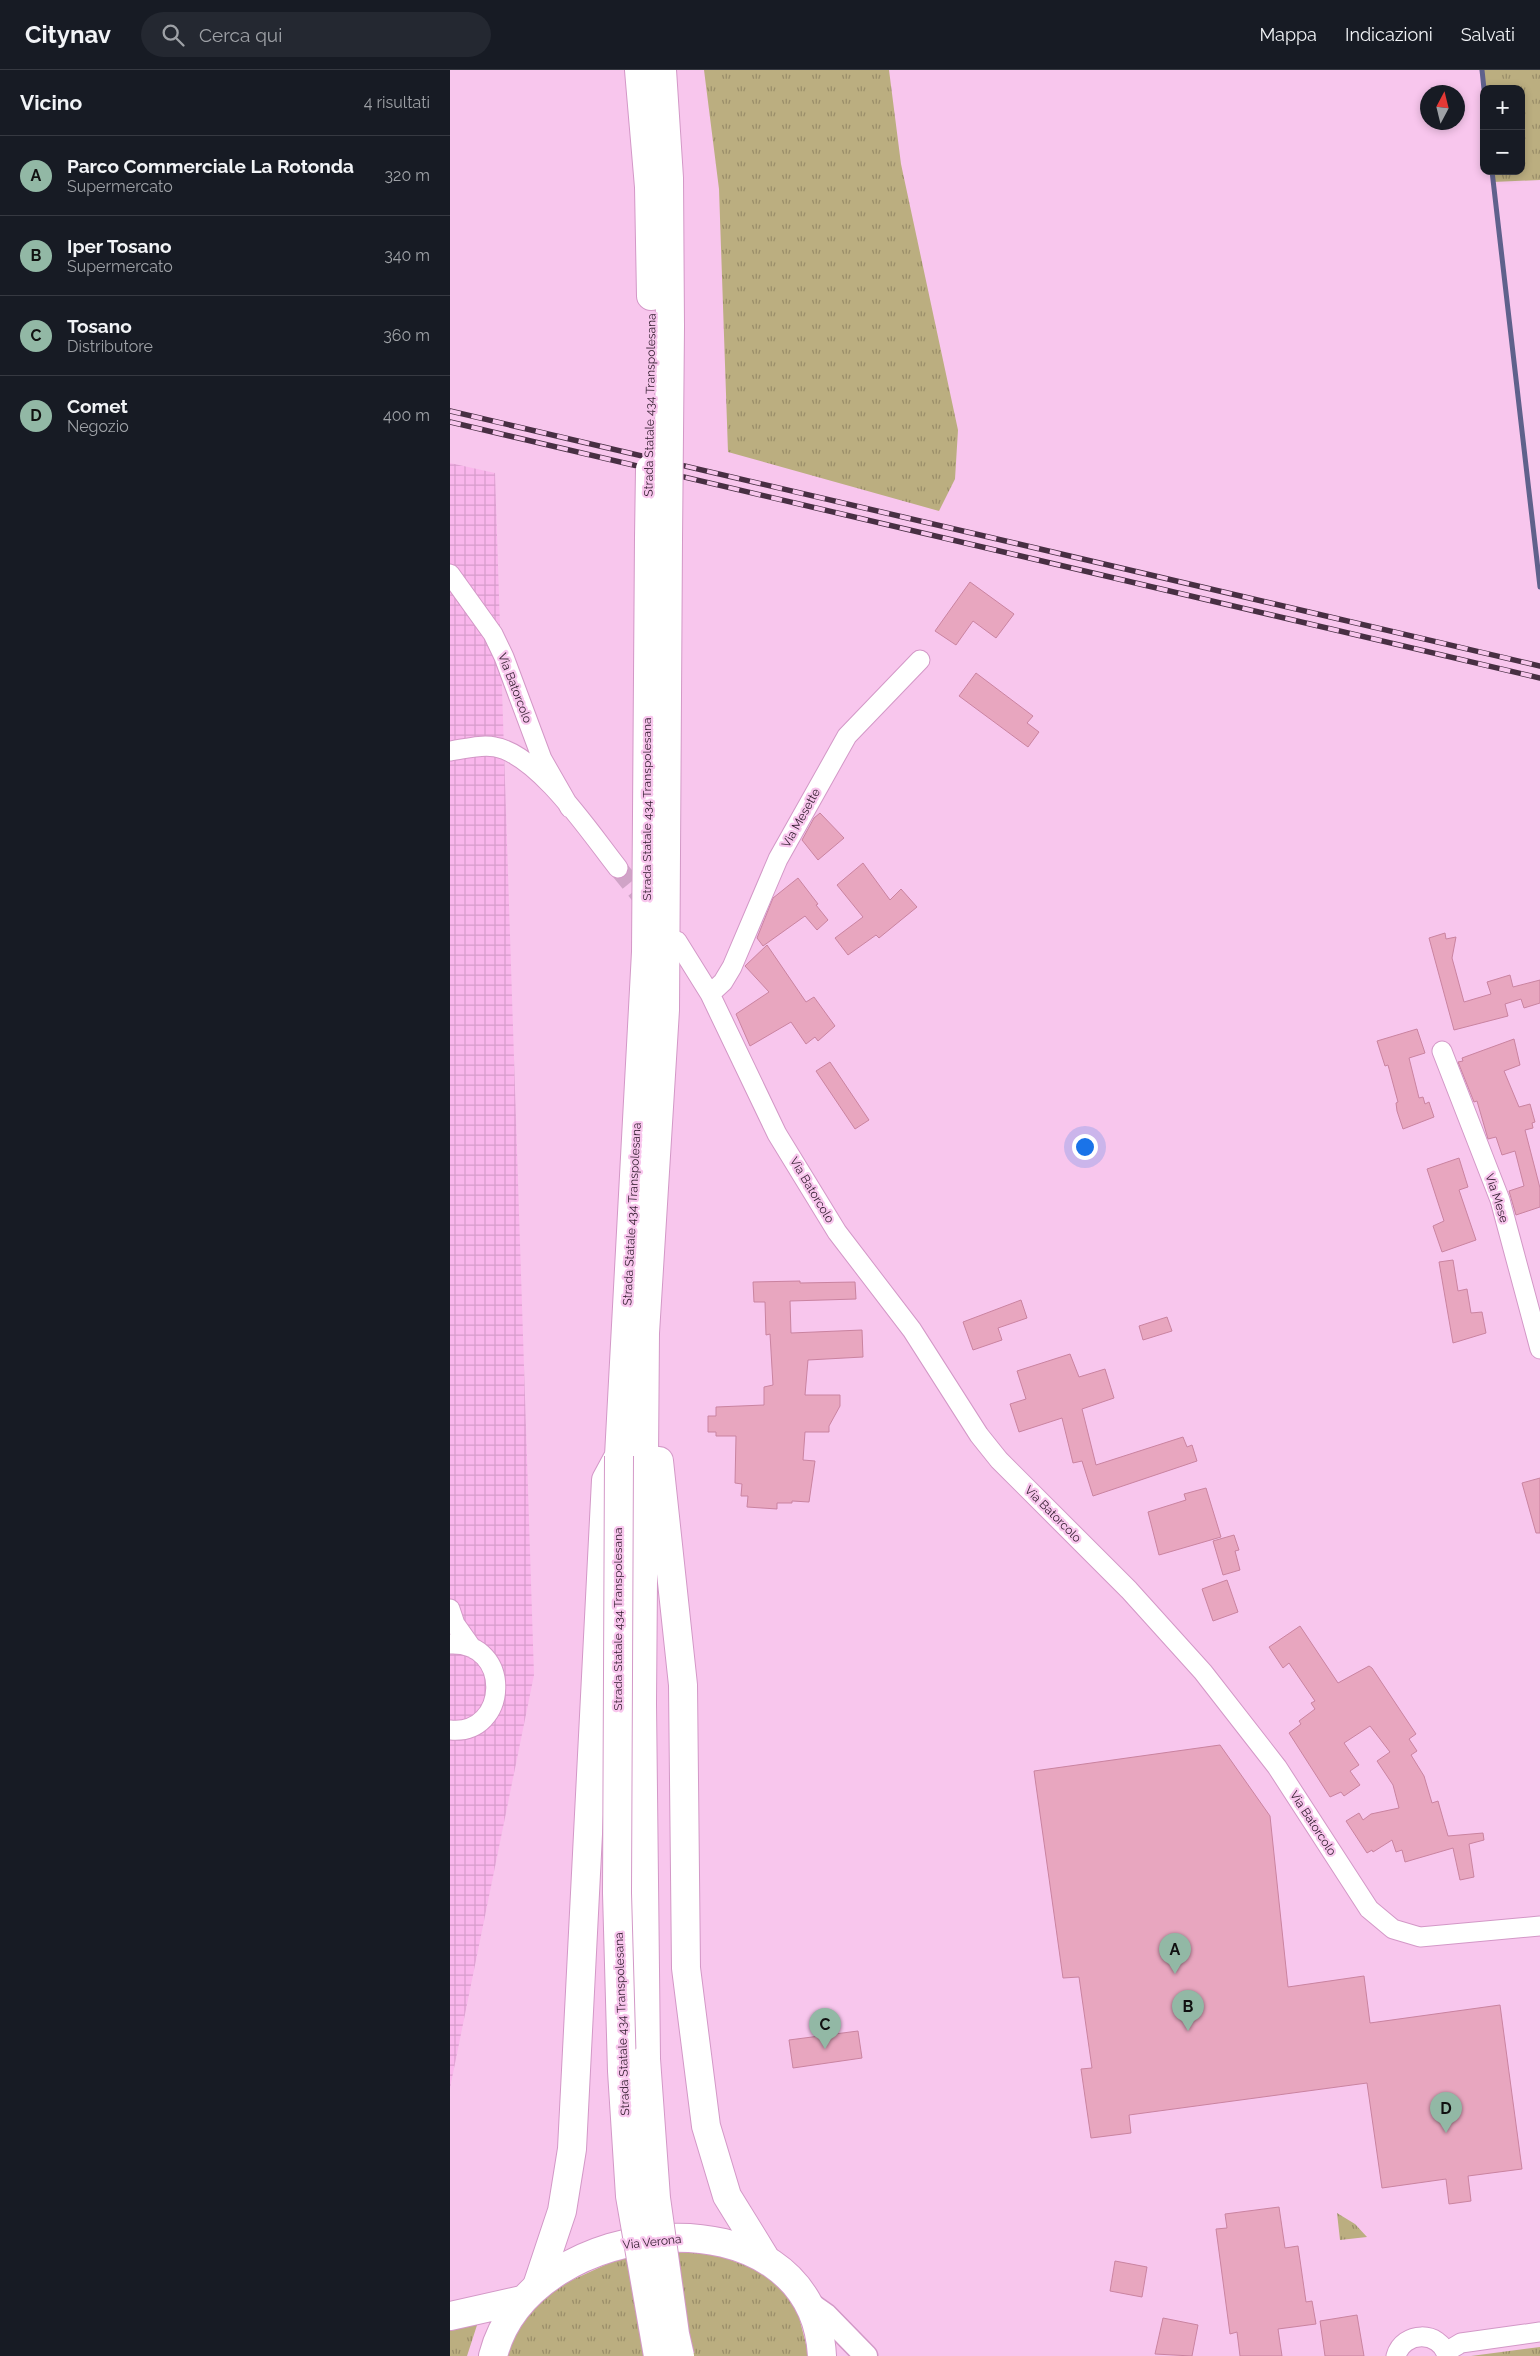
<!DOCTYPE html>
<html lang="it">
<head>
<meta charset="utf-8">
<style>
	body { margin:0; font-family:Raleway,sans-serif; background:#242831; color:#f1f3f6 }
	.controls { position:absolute; right:15px; top:15px; display:grid; overflow:hidden; border-radius:10px; box-shadow:0 2px 8px #0003 }
	.controls button { width:45px; height:45px; display:grid; place-items:center; padding:0; border:0; border-bottom:1px solid #363941; background:#171b24; color:#f1f3f6; font:25px sans-serif }
	.compass { position:absolute; left:970px; top:15px; width:45px; height:45px; border-radius:50%; background:#171b24; box-shadow:0 2px 8px #0003; rotate:7deg }
	.you { position:absolute; left:634px; top:1076px; width:18px; height:18px; margin:-12px; border:4px solid #fff; border-radius:50%; background:#1a73e8; box-shadow:0 0 0 8px #1a73e833 }
	.badge { display:grid; place-items:center; width:32px; height:32px; border-radius:50%; background:#92b8a5; color:#111; font-size:16px; font-weight:700 }
	.pin { position:absolute; translate:-50% -41px; filter:drop-shadow(0 1px 2px #0008) }
	.pin::after { content:''; position:absolute; top:26px; width:18px; height:15px; background:inherit; clip-path:polygon(0 0,100% 0,50% 100%) }
	.list { margin:0; padding:0; list-style:none }
	h2 { display:flex; justify-content:space-between; align-items:center; height:65px; margin:0; padding:0 20px; font-size:21px }
	h2 small { font-size:16px; font-weight:400; color:#9ea1a6 }
	.list li { display:grid; grid-template-columns:32px 1fr auto; gap:15px; align-items:center; box-sizing:border-box; height:80px; padding:0 20px; border-top:1px solid #363941 }
	.list b { display:block; font-size:19px; white-space:nowrap }
	.list p { margin:0; font-size:16px; white-space:nowrap; color:#9ea1a6 }
	.list em { font-size:16px; font-style:normal; color:#9ea1a6 }
	.icon { flex:none; width:28px; height:28px; fill:none; stroke:currentColor; stroke-width:2; stroke-linecap:round; stroke-linejoin:round }
	.map { position:relative; flex:none; width:1090px; height:2286px; overflow:hidden }
	header { display:flex; align-items:center; gap:30px; box-sizing:border-box; height:70px; padding:0 25px; background:#171b24; border-bottom:1px solid #363941 }
	header strong { font-size:24px }
	nav { display:flex; gap:28px; margin-inline-start:auto; font-size:18px }
	.search { width:350px; height:45px; background:#242831; display:flex; align-items:center; gap:12px; box-sizing:border-box; padding:0 18px; border-radius:28px; color:#9ea1a6; font-size:19px }
	main { display:flex }
	aside { flex:1; background:#171b24 }
	.map>svg:first-child { display:block }
	.industrial { fill:url(#industrial-grid) }
	.grass { fill:url(#grass-tufts) }
	.lines { fill:none; stroke-linecap:round; stroke-linejoin:round }
	.stream { stroke:#5f618c; stroke-width:5 }
	.building { fill:#e8a6bf; stroke:#ca83a0 }
	.minor-tunnel { stroke:#d0a4c7; stroke-width:19; stroke-dasharray:19 9; stroke-linecap:butt }
	.minor-casing { stroke:#d398c7; stroke-width:21 }
	.tertiary-casing { stroke:#d398c7; stroke-width:25 }
	.primary-casing { stroke:#d398c7; stroke-width:30 }
	.trunk-casing { stroke:#d398c7; stroke-width:30 }
	.minor { stroke:#fff; stroke-width:19 }
	.tertiary { stroke:#fff; stroke-width:22 }
	.primary { stroke:#fff; stroke-width:28 }
	.trunk { stroke:#fff; stroke-width:28 }
	.rail-casing { stroke:#482f43; stroke-width:5.5 }
	.rail { stroke:#f8c6ed; stroke-width:4; stroke-dasharray:11; stroke-linecap:butt }
	.trunk-bridge-casing { stroke:#d398c7; stroke-width:30; stroke-linecap:butt }
	.trunk-bridge { stroke:#fff; stroke-width:28 }
	.labels { text-anchor:middle; dominant-baseline:central; stroke-width:4.5; stroke-linejoin:round; paint-order:stroke }
	.street-label { font-size:12px; fill:#311b2d; stroke:#f8c6ed }
</style>
</head>
<body>
<header>
<strong>Citynav</strong>
<div class="search"><svg class="icon" aria-label="search" viewBox="0 0 24 24"><circle cx="10" cy="10" r="6"/><path d="M15 15l6 6"/></svg>Cerca qui</div>
<nav><a>Mappa</a><a>Indicazioni</a><a>Salvati</a></nav>
</header>
<main>
<aside>
<h2>Vicino<small>4 risultati</small></h2>
<ul class="list">
<li><span class="badge">A</span><div><b>Parco Commerciale La Rotonda</b><p>Supermercato</p></div><em>320 m</em></li>
<li><span class="badge">B</span><div><b>Iper Tosano</b><p>Supermercato</p></div><em>340 m</em></li>
<li><span class="badge">C</span><div><b>Tosano</b><p>Distributore</p></div><em>360 m</em></li>
<li><span class="badge">D</span><div><b>Comet</b><p>Negozio</p></div><em>400 m</em></li>
</ul>
</aside>
<div class="map">
<svg width="1090" height="2286" viewBox="0 0 1090 2286">
	<defs>
		<pattern id="industrial-grid" width="8" height="8" patternUnits="userSpaceOnUse" patternTransform="scale(1.25)"><rect width="8" height="8" fill="#fab6ec"/><path d="M0 4h8M4 0v8" fill="none" stroke="#d79ccb"/></pattern>
		<pattern id="grass-tufts" width="24" height="20" patternUnits="userSpaceOnUse" patternTransform="scale(1.25)"><rect width="24" height="20" fill="#bbae80"/><path d="M3 7l-1-3M5 7V3M7 7l1-3M15 17l-1-3M17 17v-4M19 17l1-3" fill="none" stroke="#998d69"/></pattern>
	</defs>
	<rect width="100%" height="100%" fill="#f8c6ed"/>
	<path class="industrial" d="M 0,393 L 45,403 L 84,1605 L 0,2018 Z"/>
	<path class="grass" d="M 254,0 L 439,0 L 451,94 L 508,360 L 505,409 L 489,441 L 278,382 L 269,119 Z
		M 1032,0 L 1090,0 L 1090,110 L 1043,112 L 1042,101 L 1071,101 L 1071,19 L 1034,19 Z
		M 887,2143 L 905,2154 L 917,2167 L 890,2170 Z
		M 259,2182 L 316,2203 L 337,2224 L 348,2243 L 359,2286 L 55,2286 L 66,2254 L 107,2217 L 168,2189 L 192,2183 Z
		M 29,2249 L 17,2286 L 0,2286 L 0,2255 Z
		M 1090,2277 L 1090,2286 L 1021,2286 Z"/>
	<g class="lines">
		<path class="stream" d="M 1032,0 L 1034,19
			M 1042,101 L 1090,517"/>
	</g>
	<path class="building" d="M 520,512 L 564,544 L 546,568 L 523,551 L 506,575 L 485,561 Z
		M 526,603 L 583,646 L 577,653 L 589,662 L 578,677 L 509,626 Z
		M 370,743 L 394,768 L 368,790 L 352,770 L 364,748 Z
		M 413,793 L 440,830 L 451,819 L 467,837 L 429,868 L 426,865 L 398,885 L 385,868 L 413,847 L 387,815 Z
		M 348,808 L 368,834 L 366,835 L 378,850 L 367,860 L 355,846 L 313,876 L 307,868 L 323,828 Z
		M 995,863 L 996,869 L 1006,867 L 1002,888 L 1014,932 L 1041,924 L 1037,912 L 1060,905 L 1063,917 L 1090,910 L 1090,933 L 1074,938 L 1071,929 L 1055,934 L 1058,946 L 1004,960 L 979,868 Z
		M 317,875 L 356,932 L 364,927 L 385,956 L 368,971 L 365,967 L 356,974 L 341,952 L 300,976 L 286,944 L 319,922 L 295,896 Z
		M 967,959 L 975,983 L 959,988 L 969,1028 L 973,1027 L 975,1034 L 979,1032 L 984,1047 L 953,1059 L 947,1041 L 946,1033 L 948,1032 L 938,995 L 935,996 L 927,971 Z
		M 1064,969 L 1070,995 L 1054,1001 L 1069,1037 L 1080,1034 L 1085,1052 L 1082,1053 L 1083,1058 L 1075,1060 L 1090,1118 L 1090,1137 L 1066,1145 L 1059,1121 L 1074,1116 L 1065,1081 L 1052,1085 L 1046,1067 L 1038,1069 L 1027,1031 L 1024,1032 L 1008,992 L 1013,991 L 1012,988 Z
		M 380,992 L 419,1050 L 405,1059 L 366,1001 Z
		M 1009,1088 L 1018,1117 L 1009,1120 L 1026,1170 L 992,1182 L 983,1156 L 994,1151 L 977,1099 Z
		M 1003,1190 L 1008,1221 L 1017,1219 L 1021,1243 L 1032,1242 L 1036,1263 L 1003,1273 L 989,1192 Z
		M 350,1211 L 350,1213 L 405,1212 L 406,1229 L 340,1231 L 341,1263 L 412,1260 L 413,1287 L 358,1290 L 355,1325 L 390,1325 L 390,1336 L 379,1356 L 379,1362 L 355,1362 L 353,1390 L 365,1391 L 359,1432 L 342,1431 L 342,1433 L 327,1433 L 327,1439 L 297,1437 L 298,1426 L 291,1426 L 292,1414 L 285,1413 L 286,1366 L 266,1366 L 266,1362 L 258,1362 L 258,1346 L 266,1346 L 266,1337 L 314,1335 L 314,1317 L 323,1315 L 320,1264 L 316,1265 L 315,1232 L 304,1232 L 303,1212 Z
		M 571,1230 L 577,1248 L 548,1258 L 552,1270 L 523,1280 L 513,1252 Z
		M 717,1247 L 722,1261 L 693,1270 L 689,1256 Z
		M 620,1284 L 629,1307 L 655,1299 L 664,1328 L 632,1339 L 646,1395 L 733,1367 L 737,1377 L 742,1375 L 747,1391 L 643,1426 L 632,1391 L 623,1393 L 612,1348 L 569,1362 L 560,1334 L 576,1329 L 567,1301 Z
		M 1090,1408 L 1090,1463 L 1086,1463 L 1072,1413 Z
		M 756,1418 L 771,1467 L 709,1485 L 698,1442 L 736,1430 L 734,1424 Z
		M 784,1465 L 789,1480 L 785,1481 L 790,1500 L 773,1505 L 763,1471 Z
		M 777,1510 L 788,1542 L 763,1551 L 752,1519 Z
		M 850,1556 L 888,1613 L 919,1596 L 922,1598 L 966,1664 L 959,1669 L 967,1681 L 961,1685 L 974,1706 L 982,1733 L 988,1731 L 998,1766 L 1033,1763 L 1034,1770 L 1019,1774 L 1024,1807 L 1010,1810 L 1003,1778 L 955,1792 L 952,1780 L 946,1782 L 942,1770 L 923,1782 L 922,1780 L 917,1783 L 896,1751 L 909,1743 L 913,1750 L 921,1744 L 949,1738 L 943,1715 L 927,1691 L 940,1682 L 920,1656 L 894,1673 L 909,1695 L 900,1701 L 910,1715 L 894,1726 L 891,1722 L 880,1727 L 839,1663 L 851,1654 L 849,1651 L 865,1639 L 861,1633 L 865,1631 L 839,1593 L 833,1598 L 819,1577 Z
		M 770,1675 L 820,1746 L 838,1917 L 914,1906 L 920,1953 L 1050,1935 L 1072,2099 L 1018,2106 L 1021,2131 L 999,2134 L 996,2109 L 932,2118 L 917,2013 L 679,2045 L 681,2063 L 641,2068 L 631,1999 L 642,1998 L 629,1907 L 613,1908 L 584,1701 Z
		M 408,1961 L 412,1988 L 343,1998 L 339,1970 Z
		M 829,2137 L 835,2178 L 848,2176 L 856,2232 L 862,2231 L 866,2254 L 828,2259 L 832,2286 L 790,2286 L 787,2262 L 780,2264 L 766,2159 L 777,2158 L 775,2144 Z
		M 665,2191 L 697,2197 L 692,2227 L 660,2221 Z
		M 907,2245 L 914,2286 L 875,2286 L 870,2251 Z
		M 713,2248 L 748,2255 L 742,2286 L 705,2284 Z"/>
	<g class="lines">
		<path class="minor-tunnel" d="M 168,798 L 199,836"/>
		<defs>
			<path id="minor" d="M 0,504 L 43,564 L 54,587 L 92,689 L 120,738
				M 0,681 C 15,679 31,674 45,677 C 89,685 141,764 168,798
				M 227,871 L 260,924 L 327,1064 L 387,1162 L 462,1260 L 529,1365 L 549,1390 L 679,1520 L 753,1602 L 827,1697 L 919,1839 L 943,1859 L 970,1867 L 1090,1856
				M 260,924 L 273,912 L 282,897 L 328,789 L 397,666 L 470,590
				M 992,981 L 1050,1130 L 1090,1279
				M 0,1539 L 5,1554 L 22,1578
				M 0,1574 C 63,1571 59,1666 0,1660
				M 996,2282 L 1011,2273 L 1090,2262
				M 946,2286 C 953,2261 990,2260 997,2286"/>
			<path id="tertiary" d="M 359,2233 L 376,2245 L 416,2286"/>
			<path id="primary" d="M 0,2246 L 72,2230
				M 43,2286 C 79,2142 363,2115 372,2286"/>
			<path id="trunk" d="M 189,0 L 199,117 L 201,226
				M 212,0 L 219,108 L 220,257
				M 209,1391 L 233,1615 L 236,1898 L 256,2056 L 277,2126 L 314,2186
				M 196,1989 L 192,1633 L 195,1263 L 215,940 L 218,470
				M 87,2216 L 112,2141 L 122,2079 L 156,1410 L 169,1386 L 196,882 L 199,468"/>
		</defs>
		<use href="#minor" class="minor-casing"/>
		<use href="#tertiary" class="tertiary-casing"/>
		<use href="#primary" class="primary-casing"/>
		<use href="#trunk" class="trunk-casing"/>
		<use href="#minor" class="minor"/>
		<use href="#tertiary" class="tertiary"/>
		<use href="#primary" class="primary"/>
		<use href="#trunk" class="trunk"/>
		<defs>
			<path id="rail" d="M 0,341 L 1090,596
				M 0,352 L 1090,608"/>
		</defs>
		<use href="#rail" class="rail-casing"/>
		<use href="#rail" class="rail"/>
		<defs>
			<path id="trunk-bridge" d="M 199,468 L 200,399
				M 218,470 L 220,257
				M 169,1386 L 167,1823 L 172,2001 L 180,2126 L 208,2286
				M 196,1989 L 206,2128 L 225,2264 L 230,2286"/>
		</defs>
		<use href="#trunk-bridge" class="trunk-bridge-casing"/>
		<use href="#trunk-bridge" class="trunk-bridge"/>
	</g>
	<g class="labels">
		<g class="street-label">
			<text transform="translate(200 335) rotate(-89)">Strada Statale 434 Transpolesana</text>
			<text transform="translate(65 618) rotate(69)">Via Batorcolo</text>
			<text transform="translate(197 739) rotate(-90)">Strada Statale 434 Transpolesana</text>
			<text transform="translate(351 748) rotate(-61)">Via Mesette</text>
			<text transform="translate(362 1120) rotate(59)">Via Batorcolo</text>
			<text transform="translate(1047 1128) rotate(72)">Via Mese</text>
			<text transform="translate(182 1144) rotate(-87)">Strada Statale 434 Transpolesana</text>
			<text transform="translate(603 1444) rotate(45)">Via Batorcolo</text>
			<text transform="translate(168 1549) rotate(-90)">Strada Statale 434 Transpolesana</text>
			<text transform="translate(863 1753) rotate(57)">Via Batorcolo</text>
			<text transform="translate(172 1954) rotate(-92)">Strada Statale 434 Transpolesana</text>
			<text transform="translate(202 2172) rotate(-6)">Via Verona</text>
		</g>
	</g>
</svg>
<div class="controls">
<button>+</button>
<button>−</button>
</div>
<svg class="compass" viewBox="-18 -18 36 36"><path d="M0-13l5 13h-10z" fill="#e53935"/><path d="M0 13l5-13h-10z" fill="#9ea1a6"/></svg>
<div class="you"></div>
<div class="pin badge" style="left:725px;top:1904px">A</div>
<div class="pin badge" style="left:738px;top:1961px">B</div>
<div class="pin badge" style="left:375px;top:1979px">C</div>
<div class="pin badge" style="left:996px;top:2063px">D</div>
</div>
</main>
</body>
</html>
